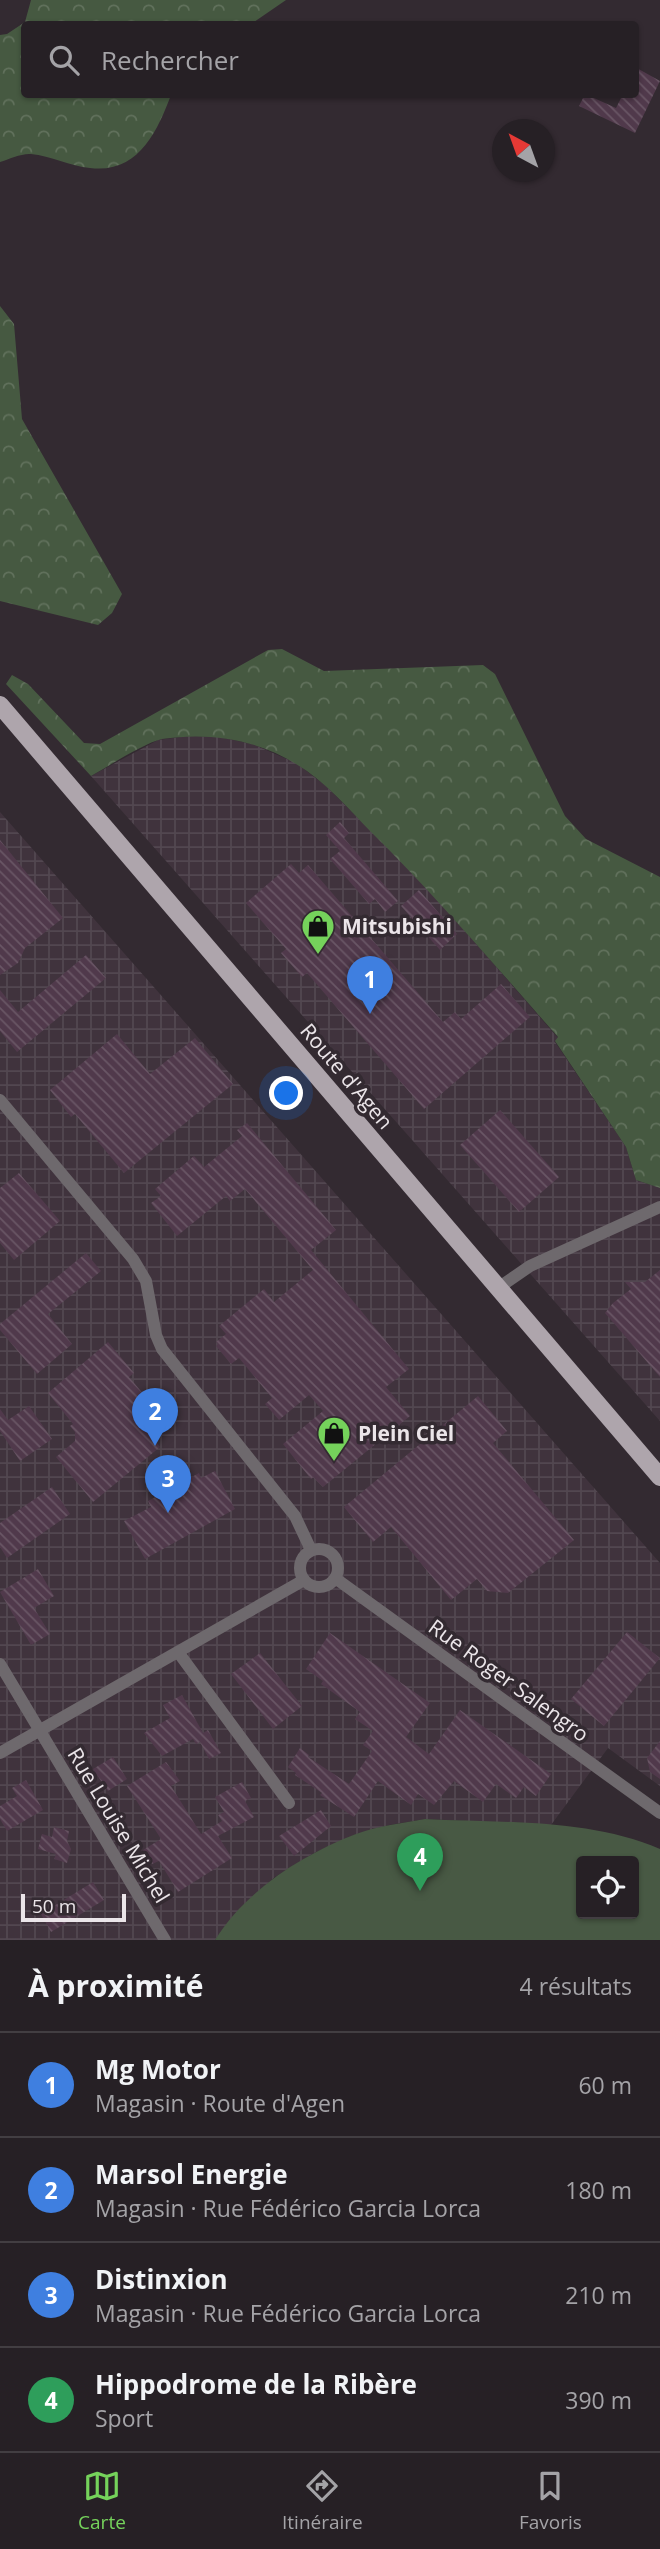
<!DOCTYPE html>
<html lang="fr">
<head>
<meta charset="utf-8">
<style>
	body { margin:0; font-family:"Open Sans",sans-serif; background:#2e282d; color:#f1f3f6 }
	.controls { position:absolute; right:21px; bottom:21px; display:grid; overflow:hidden; border-radius:7px; box-shadow:0 2px 5px #0004 }
	.controls button { width:63px; height:63px; display:grid; place-items:center; padding:0; border:0; border-bottom:2px solid #423e42; background:#262025; color:#f1f3f6; font:35px sans-serif }
	.compass { position:absolute; left:492px; top:119px; width:63px; height:63px; border-radius:50%; background:#262025; box-shadow:0 2px 5px #0004; rotate:319deg }
	.scale { position:absolute; left:21px; bottom:18px; width:105px; box-sizing:border-box; padding-left:7px; border:4px solid #ebe5e9; border-top:0; font-size:19px; line-height:24px; white-space:nowrap; color:#ebe5e9; -webkit-text-stroke:5px #332a31; paint-order:stroke }
	.you { position:absolute; left:287px; top:1094px; width:24px; height:24px; margin:-18px; border:5px solid #fff; border-radius:50%; background:#1a73e8; box-shadow:0 0 0 10px #1a73e833 }
	.badge { display:grid; place-items:center; width:46px; height:46px; border-radius:50%; background:#75d25b; color:#fff; font-size:23px; font-weight:700 }
	.pin { position:absolute; translate:-50% -58px; filter:drop-shadow(0 2px 4px #0008) }
	.pin::after { content:''; position:absolute; top:37px; width:24px; height:21px; background:inherit; clip-path:polygon(0 0,100% 0,50% 100%) }
	.list { margin:0; padding:0; list-style:none }
	h2 { display:flex; justify-content:space-between; align-items:center; height:91px; margin:0; padding:0 28px; font-size:30px }
	h2 small { font-size:23px; font-weight:400; color:#a4a3a7 }
	.list li { display:grid; grid-template-columns:46px 1fr auto; gap:21px; align-items:center; box-sizing:border-box; height:105px; padding:0 28px; border-top:2px solid #423e42 }
	.list b { display:block; font-size:26px; white-space:nowrap }
	.list p { margin:0; font-size:23px; white-space:nowrap; color:#a4a3a7 }
	.list em { font-size:23px; font-style:normal; color:#a4a3a7 }
	.icon { flex:none; width:38px; height:38px; fill:none; stroke:currentColor; stroke-width:2; stroke-linecap:round; stroke-linejoin:round }
	.map { position:relative; flex:none; width:660px; height:1940px; overflow:hidden }
	.search { position:absolute; background:#262025; box-shadow:0 2px 5px #0004; left:21px; right:21px; top:21px; height:77px; display:flex; align-items:center; gap:18px; box-sizing:border-box; padding:0 24px; border-radius:7px; color:#a4a3a7; font-size:26px }
	.sheet { height:511px; background:#262025 }
	nav { display:flex; justify-content:space-around; align-items:center; box-sizing:border-box; height:98px; border-top:2px solid #423e42; background:#262025; font-size:19px; color:#a4a3a7 }
	nav a { display:grid; justify-items:center; gap:4px }
	nav .on { color:#75d25b }
	.map>svg:first-child { display:block }
	.industrial { fill:url(#industrial-grid) }
	.forest { fill:url(#forest-crowns) }
	.pitch { fill:#485944; fill-rule:evenodd }
	.building { fill:url(#building-back-hatch) }
	.lines { fill:none; stroke-linecap:round; stroke-linejoin:round }
	.street { stroke:#6e696d; stroke-width:12 }
	.primary { stroke:#aea5ac; stroke-width:18 }
	.labels { text-anchor:middle; dominant-baseline:central; stroke-width:7; stroke-linejoin:round; paint-order:stroke }
	.poi-label { font-size:21px; font-weight:bold; fill:#ebe5e9; stroke:#332a31; text-anchor:start }
	.street-label { font-size:21px; fill:#ebe5e9; stroke:#332a31 }
</style>
</head>
<body>
<div class="map">
<svg width="660" height="1940" viewBox="0 0 660 1940">
	<defs>
		<pattern id="industrial-grid" width="8" height="8" patternUnits="userSpaceOnUse" patternTransform="scale(1.75)"><rect width="8" height="8" fill="#40333d"/><path d="M0 4h8M4 0v8" fill="none" stroke="#524750"/></pattern>
		<pattern id="forest-crowns" width="20" height="18" patternUnits="userSpaceOnUse" patternTransform="scale(1.75)"><rect width="20" height="18" fill="#465941"/><path d="M2 6a3 3 0 1 1 6 0M12 15a3 3 0 1 1 6 0" fill="none" stroke="#61715c"/></pattern>
		<pattern id="building-back-hatch" width="6" height="6" patternUnits="userSpaceOnUse" patternTransform="scale(1.75)"><rect width="6" height="6" fill="#50394b"/><path d="M-1 5l2 2M0 0l6 6M5-1l2 2" fill="none" stroke="#695665"/></pattern>
	</defs>
	<rect width="100%" height="100%" fill="#332a31"/>
	<path class="industrial" d="M 189,736 L 219,737 L 252,744 L 296,763 L 326,786 L 424,884 L 558,1038 L 555,1042 L 626,1147 L 636,1180 L 660,1188 L 660,1421 L 91,776 L 158,740 Z
		M 0,812 L 660,1563 L 660,1786 L 608,1748 L 551,1825 L 425,1819 L 389,1825 L 357,1834 L 314,1853 L 275,1877 L 244,1905 L 215,1940 L 0,1940 Z"/>
	<path class="forest" d="M 31,0 L 286,0 L 251,24 L 24,24 L 24,94 L 171,95 C 157,132 138,174 90,168 C 70,166 51,156 31,154 C 22,153 9,159 0,162 L 0,35 L 7,34 L 25,22 Z
		M 0,306 L 14,324 L 22,419 L 122,594 L 112,613 L 98,625 L 0,601 Z
		M 282,649 L 324,671 L 483,665 L 495,674 L 565,816 L 586,839 L 660,877 L 660,1188 L 636,1180 L 626,1147 L 555,1041 L 558,1037 C 497,968 437,897 371,832 C 348,808 325,781 296,764 C 256,739 208,732 162,739 C 144,743 109,766 91,776 L 6,684 L 12,675 L 28,684 L 84,743 L 100,744 L 268,650 Z"/>
	<path class="pitch" d="M 425,1819 C 502,1823 587,1818 660,1849 L 660,1940 L 215,1940 C 245,1891 303,1854 356,1834 C 378,1826 402,1823 425,1819 ZM 581,1861 L 634,1861 L 634,1914 L 581,1914 Z"/>
	<path class="building" d="M 635,67 L 660,81 L 635,133 L 579,106 L 585,94 L 616,108 L 623,94 L 635,94 Z
		M 340,822 L 349,833 L 344,838 L 398,901 L 385,912 L 375,899 L 369,904 L 330,859 L 340,851 L 326,835 Z
		M 0,840 L 63,918 L 25,948 L 18,963 L 0,975 Z
		M 291,864 L 299,873 L 308,865 L 443,1022 L 455,1012 L 461,1019 L 501,984 L 530,1017 L 424,1109 L 307,973 L 302,977 L 281,953 L 286,949 L 246,903 Z
		M 419,890 L 457,934 L 440,950 L 401,906 Z
		M 86,955 L 106,978 L 17,1052 L 0,1031 L 0,990 L 18,1012 Z
		M 117,1034 L 150,1074 L 195,1038 L 233,1084 L 124,1173 L 75,1114 L 71,1117 L 50,1090 Z
		M 500,1110 L 559,1177 L 519,1212 L 460,1145 Z
		M 247,1123 L 336,1230 L 311,1250 L 409,1369 L 386,1387 L 410,1416 L 323,1487 L 313,1477 L 311,1479 L 283,1444 L 323,1411 L 309,1395 L 279,1420 L 265,1404 L 272,1398 L 239,1358 L 231,1364 L 216,1346 L 218,1344 L 216,1342 L 226,1334 L 219,1326 L 264,1289 L 274,1302 L 313,1270 L 245,1189 L 230,1201 L 226,1196 L 177,1236 L 151,1203 L 161,1196 L 155,1189 L 194,1156 L 204,1167 L 242,1136 L 237,1130 Z
		M 19,1173 L 60,1221 L 14,1260 L 0,1243 L 0,1188 Z
		M 86,1253 L 101,1271 L 48,1314 L 72,1344 L 37,1374 L 0,1330 L 0,1324 Z
		M 660,1270 L 660,1377 L 605,1313 L 613,1303 L 631,1289 L 625,1282 L 645,1282 Z
		M 108,1342 L 134,1373 L 129,1377 L 150,1402 L 134,1415 L 160,1447 L 93,1502 L 56,1457 L 75,1441 L 75,1432 L 70,1426 L 73,1424 L 48,1393 Z
		M 478,1396 L 507,1431 L 493,1443 L 574,1540 L 508,1593 L 487,1591 L 477,1579 L 451,1600 L 391,1527 L 373,1542 L 344,1507 Z
		M 29,1406 L 52,1439 L 20,1461 L 0,1431 L 0,1409 L 8,1420 Z
		M 215,1471 L 235,1509 L 145,1559 L 124,1521 L 151,1507 L 148,1501 L 199,1473 L 201,1478 Z
		M 52,1487 L 70,1514 L 7,1558 L 0,1547 L 0,1523 Z
		M 38,1569 L 54,1596 L 34,1608 L 50,1634 L 31,1645 L 0,1592 Z
		M 627,1632 L 660,1658 L 604,1726 L 571,1699 Z
		M 330,1633 L 430,1703 L 406,1737 L 429,1754 L 460,1710 L 551,1774 L 536,1796 L 524,1787 L 516,1798 L 496,1784 L 483,1802 L 454,1781 L 434,1805 L 418,1794 L 411,1805 L 378,1781 L 354,1817 L 320,1795 L 322,1793 L 295,1775 L 296,1773 L 288,1767 L 300,1748 L 309,1755 L 308,1757 L 349,1784 L 372,1751 L 363,1745 L 373,1731 L 355,1719 L 360,1712 L 321,1684 L 323,1681 L 306,1669 Z
		M 260,1653 L 302,1706 L 273,1729 L 231,1674 Z
		M 182,1695 L 203,1733 L 208,1730 L 221,1753 L 209,1759 L 200,1742 L 196,1744 L 193,1739 L 162,1756 L 144,1733 L 170,1718 L 163,1705 Z
		M 660,1741 L 660,1779 L 650,1772 L 647,1758 Z
		M 113,1757 L 127,1779 L 108,1791 L 93,1769 Z
		M 166,1762 L 180,1781 L 171,1786 L 201,1834 L 222,1821 L 218,1815 L 224,1812 L 215,1797 L 242,1782 L 251,1798 L 245,1801 L 254,1817 L 218,1836 L 232,1858 L 178,1892 L 159,1861 L 152,1864 L 143,1850 L 161,1839 L 127,1786 Z
		M 26,1780 L 43,1810 L 7,1831 L 0,1819 L 0,1806 L 17,1796 L 12,1788 Z
		M 321,1810 L 331,1826 L 294,1856 L 279,1836 Z
		M 54,1827 L 69,1831 L 67,1841 L 71,1849 L 67,1863 L 54,1859 L 56,1854 L 38,1849 L 42,1834 L 52,1837 Z
		M 93,1882 L 104,1900 L 51,1932 L 41,1914 Z"/>
	<g class="lines">
		<path class="street" d="M 0,1100 L 133,1259 L 146,1281 L 156,1335 L 162,1349 L 295,1516 L 311,1550
			M 498,1288 L 530,1266 L 660,1207
			M300 1568a19 19 0 1 1 38 0a19 19 0 1 1-38 0Z
			M 335,1578 L 660,1813
			M 178,1652 L 289,1803
			M 0,1664 L 165,1940
			M 0,1753 L 304,1580"/>
		<path class="primary" d="M 0,705 L 660,1477"/>
	</g>
	<defs>
		<symbol id="shop-pin" viewBox="-11 -11 22 30"><path d="M0 17L-7.5 6A9.5 9.5 0 1 1 7.5 6Z" fill="#75d25b" stroke="#332a31"/><path d="M-5-2.5h2.3a2.7 3.5 0 0 1 5.4 0H5L5.5 6h-11ZM-1.5-2.5h3a1.5 2.3 0 0 0-3 0Z" fill="#111"/></symbol>
	</defs>
	<g fill-rule="evenodd">
		<use href="#shop-pin" x="299" y="907" width="38" height="52"/>
		<use href="#shop-pin" x="315" y="1414" width="38" height="52"/>
	</g>
	<g class="labels">
		<g class="poi-label">
			<text x="342" y="926">Mitsubishi</text>
			<text x="358" y="1433">Plein Ciel</text>
		</g>
		<g class="street-label">
			<text transform="translate(347 1076) rotate(50)">Route d'Agen</text>
			<text transform="translate(509 1680) rotate(36)">Rue Roger Salengro</text>
			<text transform="translate(119 1825) rotate(59)">Rue Louise Michel</text>
		</g>
	</g>
</svg>
<div class="controls">
<button><svg class="icon" aria-label="locate" viewBox="0 0 24 24"><circle cx="12" cy="12" r="6"/><path d="M12 2v4M12 18v4M2 12h4M18 12h4"/></svg></button>
</div>
<svg class="compass" viewBox="-18 -18 36 36"><path d="M0-13l5 13h-10z" fill="#e53935"/><path d="M0 13l5-13h-10z" fill="#a4a3a7"/></svg>
<div class="scale">50 m</div>
<div class="you"></div>
<div class="pin badge" style="left:370px;top:1014px;background:#3f7fe0">1</div>
<div class="pin badge" style="left:155px;top:1446px;background:#3f7fe0">2</div>
<div class="pin badge" style="left:168px;top:1513px;background:#3f7fe0">3</div>
<div class="pin badge" style="left:420px;top:1891px;background:#2e9e5b">4</div>
<div class="search"><svg class="icon" aria-label="search" viewBox="0 0 24 24"><circle cx="10" cy="10" r="6"/><path d="M15 15l6 6"/></svg>Rechercher</div>
</div>
<section class="sheet">
<h2>À proximité<small>4 résultats</small></h2>
<ul class="list">
<li><span class="badge" style="background:#3f7fe0">1</span><div><b>Mg Motor</b><p>Magasin · Route d'Agen</p></div><em>60 m</em></li>
<li><span class="badge" style="background:#3f7fe0">2</span><div><b>Marsol Energie</b><p>Magasin · Rue Fédérico Garcia Lorca</p></div><em>180 m</em></li>
<li><span class="badge" style="background:#3f7fe0">3</span><div><b>Distinxion</b><p>Magasin · Rue Fédérico Garcia Lorca</p></div><em>210 m</em></li>
<li><span class="badge" style="background:#2e9e5b">4</span><div><b>Hippodrome de la Ribère</b><p>Sport</p></div><em>390 m</em></li>
</ul>
</section>
<nav>
<a class="on"><svg class="icon" aria-label="map" viewBox="0 0 24 24"><path d="M3 6l6-2 6 2 6-2v14l-6 2-6-2-6 2zM9 4v14M15 6v14"/></svg>Carte</a>
<a><svg class="icon" aria-label="directions" viewBox="0 0 24 24"><path d="M12 3l9 9-9 9-9-9zM9 14v-3h6M13 9l2 2-2 2"/></svg>Itinéraire</a>
<a><svg class="icon" aria-label="saved" viewBox="0 0 24 24"><path d="M7 4h10v16l-5-4-5 4z"/></svg>Favoris</a>
</nav>
</body>
</html>
